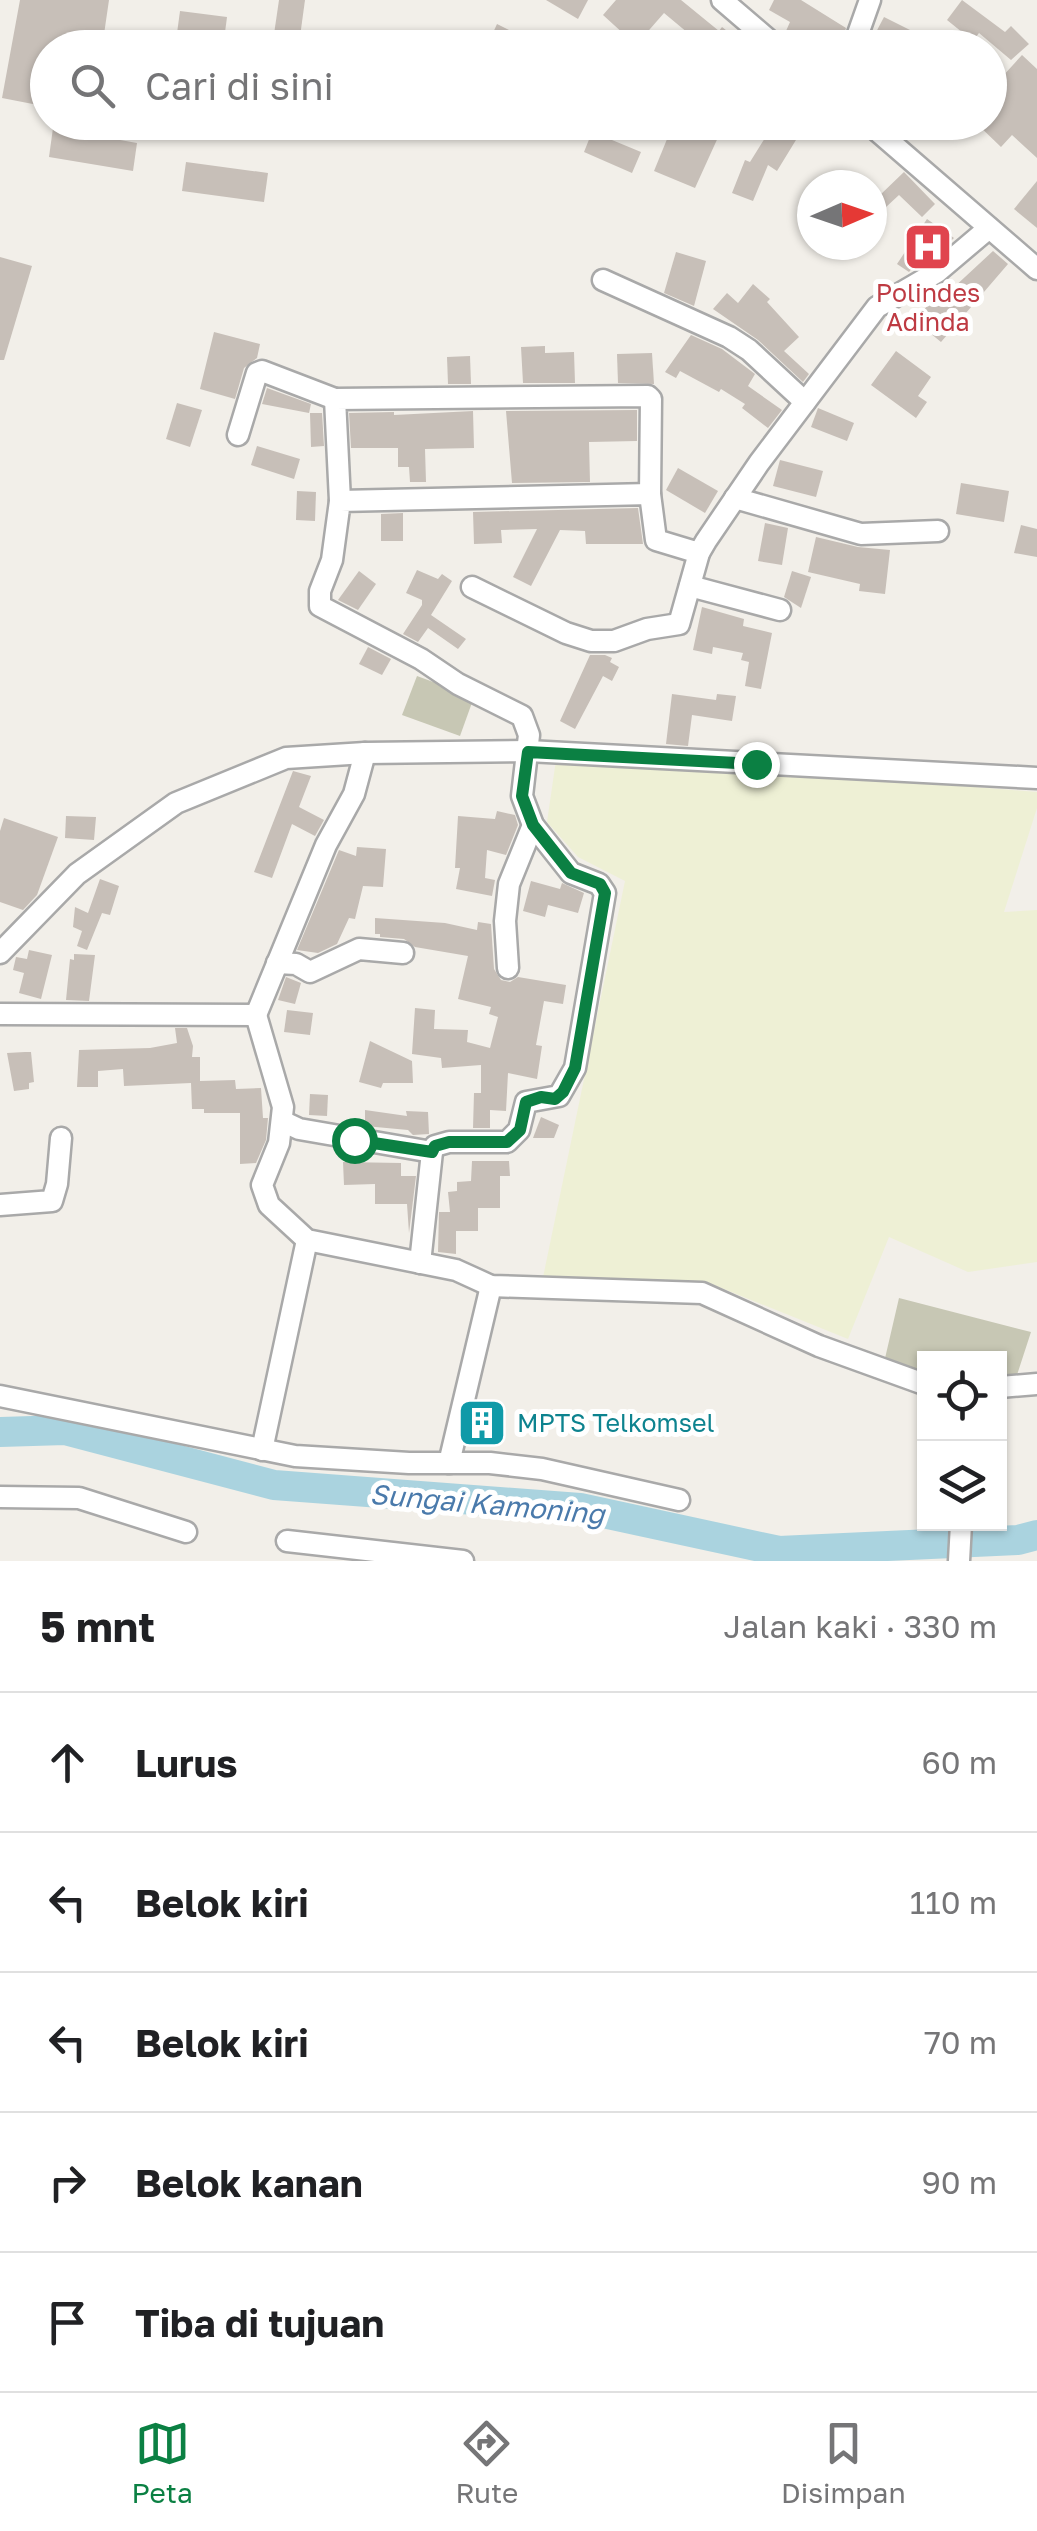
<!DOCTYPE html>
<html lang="id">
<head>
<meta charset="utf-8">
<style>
  :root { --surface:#fff; --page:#f2f2f2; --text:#202124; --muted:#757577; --line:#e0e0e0; --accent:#0b8043 }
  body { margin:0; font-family:"Golos Text",sans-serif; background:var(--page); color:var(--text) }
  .controls { position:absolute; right:30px; bottom:30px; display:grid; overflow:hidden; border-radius:0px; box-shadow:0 2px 8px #0004 }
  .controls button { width:90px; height:90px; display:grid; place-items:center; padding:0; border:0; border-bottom:2px solid var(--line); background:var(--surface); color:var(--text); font:50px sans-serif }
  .compass { position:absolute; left:797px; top:170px; width:90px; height:90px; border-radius:50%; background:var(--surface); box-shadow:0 2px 8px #0004; rotate:88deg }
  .stop { position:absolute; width:30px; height:30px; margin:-22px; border:8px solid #0b8043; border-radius:50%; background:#fff }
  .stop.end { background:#0b8043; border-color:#fff; box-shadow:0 2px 10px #0008 }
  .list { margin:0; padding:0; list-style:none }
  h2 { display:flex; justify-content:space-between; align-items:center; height:130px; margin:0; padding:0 40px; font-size:42px }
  h2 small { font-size:32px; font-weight:400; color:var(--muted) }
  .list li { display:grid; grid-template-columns:65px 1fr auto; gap:30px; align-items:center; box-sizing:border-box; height:140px; padding:0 40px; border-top:2px solid var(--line) }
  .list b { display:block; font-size:38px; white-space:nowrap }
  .list em { font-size:32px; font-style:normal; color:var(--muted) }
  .icon { flex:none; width:55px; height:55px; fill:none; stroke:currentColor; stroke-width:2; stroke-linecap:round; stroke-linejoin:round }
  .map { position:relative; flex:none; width:1037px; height:1561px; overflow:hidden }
  .search { position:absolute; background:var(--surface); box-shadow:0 2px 8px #0004; left:30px; right:30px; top:30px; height:110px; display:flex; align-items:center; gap:25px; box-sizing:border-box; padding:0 35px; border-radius:55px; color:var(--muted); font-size:38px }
  .sheet { height:830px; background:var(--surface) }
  nav { display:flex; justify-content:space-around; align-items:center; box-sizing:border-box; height:140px; border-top:2px solid var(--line); background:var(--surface); font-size:28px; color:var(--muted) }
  nav a { display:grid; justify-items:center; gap:5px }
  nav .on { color:var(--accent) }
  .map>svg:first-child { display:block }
</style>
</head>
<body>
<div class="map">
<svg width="1037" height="1561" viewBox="0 0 1037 1561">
  <rect width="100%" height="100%" fill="#f2efe9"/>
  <!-- construction -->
  <g fill="#c7c7b4">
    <path d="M417 676 474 697 460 736 402 715Z"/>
    <path d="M899 1298 1031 1332 1015 1381 1000 1379V1358H924V1371L883 1367Z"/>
  </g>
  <!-- farmland -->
  <path fill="#eef0d5" d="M557 753 1037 792V808L1004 912 1037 910V1262L968 1272 889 1237 848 1339 709 1283 541 1287 625 881 578 857 547 822Z"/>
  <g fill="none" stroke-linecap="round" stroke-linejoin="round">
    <!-- river -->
    <path stroke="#aad3df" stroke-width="30" d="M0 1432 65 1430 274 1485 580 1508 779 1551 1018 1540 1037 1535"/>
  </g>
  <!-- building -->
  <g fill="#c7bfb8">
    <path d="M20 0H109L102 48H48V80L43 106 2 98Z"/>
    <path d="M279 0H305L299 44 273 41Z"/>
    <path d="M546 0H588L578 19Z"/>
    <path d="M616 0H681L719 31 722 27 749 48H677L688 33 664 13 636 45 603 15Z"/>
    <path d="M774 0H801L846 28 840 48H816L786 31 790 22 769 10Z"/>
    <path d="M962 0 1005 32 1011 26 1029 44 1011 60 979 33 973 41 947 20Z"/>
    <path d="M180 11 227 17 223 48H175Z"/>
    <path d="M884 17 922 36 923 48H900L874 36Z"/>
    <path d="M497 24 545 48H486Z"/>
    <path d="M1022 55 1037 69V158L1012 135 1001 147 975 122H990V90Z"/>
    <path d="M596 122H619L612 140 641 152 632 173 584 152Z"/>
    <path d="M674 122H725L695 188 654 171Z"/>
    <path d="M775 122H807L777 171 768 165 753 201 732 193 745 160 750 162Z"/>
    <path d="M53 128 137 143 133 171 49 157Z"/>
    <path d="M186 162 268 173 264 202 182 191Z"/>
    <path d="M904 172 935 204 922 217 899 195 872 220V189L879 196Z"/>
    <path d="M1037 181V228L1014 209Z"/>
    <path d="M927 219 954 238 929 261 922 256 909 272 897 264Z"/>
    <path d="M993 251 1008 264 941 342 914 320 933 300 937 303Z"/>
    <path d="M676 252 706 261 694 306 664 293Z"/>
    <path d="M0 257 32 266 4 360H0Z"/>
    <path d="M753 284 770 299 767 302 799 337 784 351 809 374 803 382 758 340 713 309 727 293 738 303Z"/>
    <path d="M214 332 260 344 257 358 244 368 235 399 200 389Z"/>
    <path d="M691 335 722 349 755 374 748 386 782 410 768 428 742 408 745 404 721 389 719 392 680 371 676 378 665 372Z"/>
    <path d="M545 346V353L574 352 575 383H523L521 347Z"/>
    <path d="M896 351 931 377 918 396 927 402 916 418 871 385Z"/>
    <path d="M652 353 654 384 618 383 617 354Z"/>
    <path d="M470 356 471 384H448L447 357Z"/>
    <path d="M267 388 311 404 309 413 262 404Z"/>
    <path d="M177 403 202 410 190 447 166 439Z"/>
    <path d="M818 408 854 423 847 441 811 427Z"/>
    <path d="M637 410V441L589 442 590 482 512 483 506 411Z"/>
    <path d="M473 411 474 448 425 449 426 482H410L409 467H398V448H351L349 413 394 412V415Z"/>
    <path d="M310 413H322L324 446 311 447Z"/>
    <path d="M257 446 300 459 294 479 251 465Z"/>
    <path d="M780 460 823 471 816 497 773 486Z"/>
    <path d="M678 468 718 491 705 513 666 490Z"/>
    <path d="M961 483 1009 491 1004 522 956 514Z"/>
    <path d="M297 491 316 492 315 521 296 520Z"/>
    <path d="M638 508 643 544H586L585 531 560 530 531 586 513 577 537 529 501 530 502 543 474 544 473 512Z"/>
    <path d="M403 513V541H381V514Z"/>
    <path d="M765 523 788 528 782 565 758 561Z"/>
    <path d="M1021 525 1037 529V557L1014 553Z"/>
    <path d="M816 537 858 547 890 550 885 594 859 591 860 584 808 572Z"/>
    <path d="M417 570 438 579 442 574 452 581 431 615 466 639 458 649 428 628 418 642 403 634 422 605V600L406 593Z"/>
    <path d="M359 571 376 584 358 610 338 600Z"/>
    <path d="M792 571 811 577 801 608 784 597Z"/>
    <path d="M702 607 744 619 743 626 772 633 761 689 745 686 749 662 741 660 743 653 713 647 712 654 693 650Z"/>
    <path d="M368 647 391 659 382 675 359 664Z"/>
    <path d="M590 655H605L612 658 610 662 619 667 612 681 603 676 575 729 560 721Z"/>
    <path d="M672 694 716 700 717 694 736 696 732 721 692 715 688 746 666 744Z"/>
    <path d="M293 771 311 776 299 807 324 820 315 836 292 824 272 878 254 872Z"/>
    <path d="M497 811 515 815 518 825 506 855 487 850 485 878 495 880 492 896 456 889 460 868H455L458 816 495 819Z"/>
    <path d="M66 816 96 817 94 840 65 838Z"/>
    <path d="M4 818 58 837 37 895 23 910 0 902V831Z"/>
    <path d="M357 847 386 849 383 887 363 886 355 919 349 918 337 944 318 953 297 950 339 850 356 856Z"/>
    <path d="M100 879 119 886 110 915 102 913 87 950 77 946 82 931 73 927 75 907 88 913Z"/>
    <path d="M531 881 560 889 562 883 584 893 578 913 548 905 545 917 523 911Z"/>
    <path d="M375 918 445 923 477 930 478 922 491 924 494 969 501 980 510 982 518 977 566 985 563 1004 544 1001 536 1045 542 1046 537 1079 508 1073 506 1111 490 1110V1128H473L474 1093H481V1065L442 1068 441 1058 412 1054 415 1008 435 1010 434 1029 468 1030 467 1042 490 1048 498 1017 489 1014 491 1007 458 999 468 956 415 947 404 939 380 937V934H375Z"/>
    <path d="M29 950 52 955 41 999 19 993 24 973 13 970 16 957 27 959Z"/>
    <path d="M74 954 95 955 89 1001 66 1000 70 959 74 960Z"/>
    <path d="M286 977 301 983 295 1004 278 1000Z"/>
    <path d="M287 1010 313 1013 310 1035 284 1032Z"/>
    <path d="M175 1028H187L193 1046 192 1057H200V1081L235 1080 236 1089 261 1088 263 1118H268L266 1140 256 1163 240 1164V1113H204V1109H192L191 1083 124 1086 123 1069 98 1071V1087H77L79 1050 150 1048 177 1043Z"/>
    <path d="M370 1041 412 1061 413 1083H383L381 1088 359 1082Z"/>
    <path d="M25 1052H31L34 1082 29 1083V1089L14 1091 7 1053Z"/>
    <path d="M310 1094 328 1095 327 1116 309 1115Z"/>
    <path d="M365 1110 407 1116 406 1111 428 1112 429 1134 413 1135 408 1130 365 1126Z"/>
    <path d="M541 1117 559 1125 554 1138H533Z"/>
    <path d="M472 1161H509L510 1176H500V1208H478V1231H456V1254L438 1252 439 1212H450L448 1192 457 1191V1182L471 1181Z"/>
    <path d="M343 1162 401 1163V1176H416L409 1233 407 1204H375V1184L344 1185Z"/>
    <path d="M496 1409 498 1434 469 1437 475 1412Z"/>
  </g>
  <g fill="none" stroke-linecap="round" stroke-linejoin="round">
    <!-- minor casing -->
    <g stroke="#a9a9a9" stroke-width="25">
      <g id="minor">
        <path d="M722 0 778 48"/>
        <path d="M853 48 870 0"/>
        <path d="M867 122 1037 269"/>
        <path d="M603 280 729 337 749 350 805 402"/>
        <path d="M238 435 257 373 262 371 335 399"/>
        <path d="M735 498 861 534 938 531"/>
        <path d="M340 501 335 399 648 396 651 399 650 494"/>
        <path d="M690 586 780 610"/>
        <path d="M472 587 566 633 591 641H614L647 629 679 624 699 553 706 541 759 463 877 307 937 272 989 228"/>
        <path d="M0 953 77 874 176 803 286 758 365 753 528 751 1037 778"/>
        <path d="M277 963 296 964 310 972 359 949 403 953"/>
        <path d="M508 968 505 921 509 884 533 825"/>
        <path d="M0 1014 256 1015 283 1107 279 1143 262 1185 269 1205 307 1240 456 1270 491 1286 702 1293 819 1346 924 1384"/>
        <path d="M256 1015 326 845 354 794 365 753"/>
        <path d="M282 1121 299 1129 432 1152"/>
        <path d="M0 1205 52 1201 57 1184 61 1138"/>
        <path d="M420 1263 432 1152 435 1146 449 1142H507L519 1130 526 1102 559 1096 575 1068 605 893 599 884 571 873 533 825 522 796 529 735 522 716 458 684 421 659 320 606V591L332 560 340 501 650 494 656 540 699 553"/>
        <path d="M1000 1387 1037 1384"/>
        <path d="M0 1396 295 1456 409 1463H490L542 1469 679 1500"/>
        <path d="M262 1450 307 1240"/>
        <path d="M449 1463 491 1286"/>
        <path d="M0 1497 79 1498 186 1532"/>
        <path d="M287 1541 463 1561"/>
        <path d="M959 1561 961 1524"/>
      </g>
    </g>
    <!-- minor -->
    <use href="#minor" stroke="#fff" stroke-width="20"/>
  </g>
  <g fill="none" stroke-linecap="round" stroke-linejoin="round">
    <!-- route -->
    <path stroke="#0b8043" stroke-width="12" d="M354 1140 432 1152 435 1146 449 1142H507L520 1130 526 1102 541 1097 555 1099 563 1092 575 1068 605 893 600 884 571 873 533 825 522 796 528 752 756 764"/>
  </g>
  <!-- icons -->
  <defs>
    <g id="hospital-square" transform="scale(2.5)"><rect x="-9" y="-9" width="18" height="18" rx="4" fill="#e0444e" stroke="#fff"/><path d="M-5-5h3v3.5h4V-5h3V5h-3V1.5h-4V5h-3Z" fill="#fff"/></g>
    <g id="building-square" transform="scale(2.5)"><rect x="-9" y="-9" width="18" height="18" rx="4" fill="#0f9aa8" stroke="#fff"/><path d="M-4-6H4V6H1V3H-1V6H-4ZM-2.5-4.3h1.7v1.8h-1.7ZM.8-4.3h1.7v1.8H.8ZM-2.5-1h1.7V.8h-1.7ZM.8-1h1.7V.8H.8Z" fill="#fff"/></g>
  </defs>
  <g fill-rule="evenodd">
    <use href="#hospital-square" x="928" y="247"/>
    <use href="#building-square" x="482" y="1423"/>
  </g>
  <g text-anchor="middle" stroke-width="10" stroke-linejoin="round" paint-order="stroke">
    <!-- health labels -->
    <g font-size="25" fill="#be3a42" stroke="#fff">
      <text x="928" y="302">Polindes<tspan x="928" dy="29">Adinda</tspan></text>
    </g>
    <!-- culture labels -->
    <g font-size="25" fill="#0d838f" stroke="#fff" text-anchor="start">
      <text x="517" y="1432">MPTS Telkomsel</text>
    </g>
    <!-- water labels -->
    <g font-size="28" font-style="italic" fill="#4a7aab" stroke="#fff">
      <text transform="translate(487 1504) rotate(5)" y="10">Sungai Kamoning</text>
    </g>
  </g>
</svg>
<div class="controls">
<button><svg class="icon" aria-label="locate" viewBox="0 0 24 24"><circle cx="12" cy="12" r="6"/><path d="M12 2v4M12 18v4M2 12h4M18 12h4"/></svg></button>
<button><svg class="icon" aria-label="layers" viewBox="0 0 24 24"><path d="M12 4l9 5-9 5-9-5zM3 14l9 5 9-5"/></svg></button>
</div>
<svg class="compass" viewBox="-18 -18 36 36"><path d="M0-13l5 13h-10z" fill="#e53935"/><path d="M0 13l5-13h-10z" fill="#757577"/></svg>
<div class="stop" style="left:354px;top:1140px"></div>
<div class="stop end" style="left:756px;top:764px"></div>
<div class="search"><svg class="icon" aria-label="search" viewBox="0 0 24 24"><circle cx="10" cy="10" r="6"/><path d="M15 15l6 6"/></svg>Cari di sini</div>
</div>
<section class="sheet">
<h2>5 mnt<small>Jalan kaki · 330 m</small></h2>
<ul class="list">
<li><svg class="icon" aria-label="ahead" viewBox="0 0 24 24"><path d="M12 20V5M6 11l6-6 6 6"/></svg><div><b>Lurus</b></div><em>60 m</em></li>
<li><svg class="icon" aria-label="left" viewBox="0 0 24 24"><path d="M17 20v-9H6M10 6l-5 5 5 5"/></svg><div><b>Belok kiri</b></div><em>110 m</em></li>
<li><svg class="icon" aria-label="left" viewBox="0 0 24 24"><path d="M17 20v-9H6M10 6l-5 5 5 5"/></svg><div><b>Belok kiri</b></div><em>70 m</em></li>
<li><svg class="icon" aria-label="right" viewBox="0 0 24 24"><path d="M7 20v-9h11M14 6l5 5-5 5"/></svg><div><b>Belok kanan</b></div><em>90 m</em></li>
<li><svg class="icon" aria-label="arrive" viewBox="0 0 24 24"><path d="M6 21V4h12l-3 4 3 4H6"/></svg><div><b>Tiba di tujuan</b></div></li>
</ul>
</section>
<nav>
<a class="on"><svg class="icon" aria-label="map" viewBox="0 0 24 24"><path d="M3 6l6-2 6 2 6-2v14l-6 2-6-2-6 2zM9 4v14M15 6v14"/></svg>Peta</a>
<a><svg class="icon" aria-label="directions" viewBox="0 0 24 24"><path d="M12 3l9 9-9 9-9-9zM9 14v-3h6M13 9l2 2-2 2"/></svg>Rute</a>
<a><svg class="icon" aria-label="saved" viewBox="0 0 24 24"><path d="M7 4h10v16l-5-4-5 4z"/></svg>Disimpan</a>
</nav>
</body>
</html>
